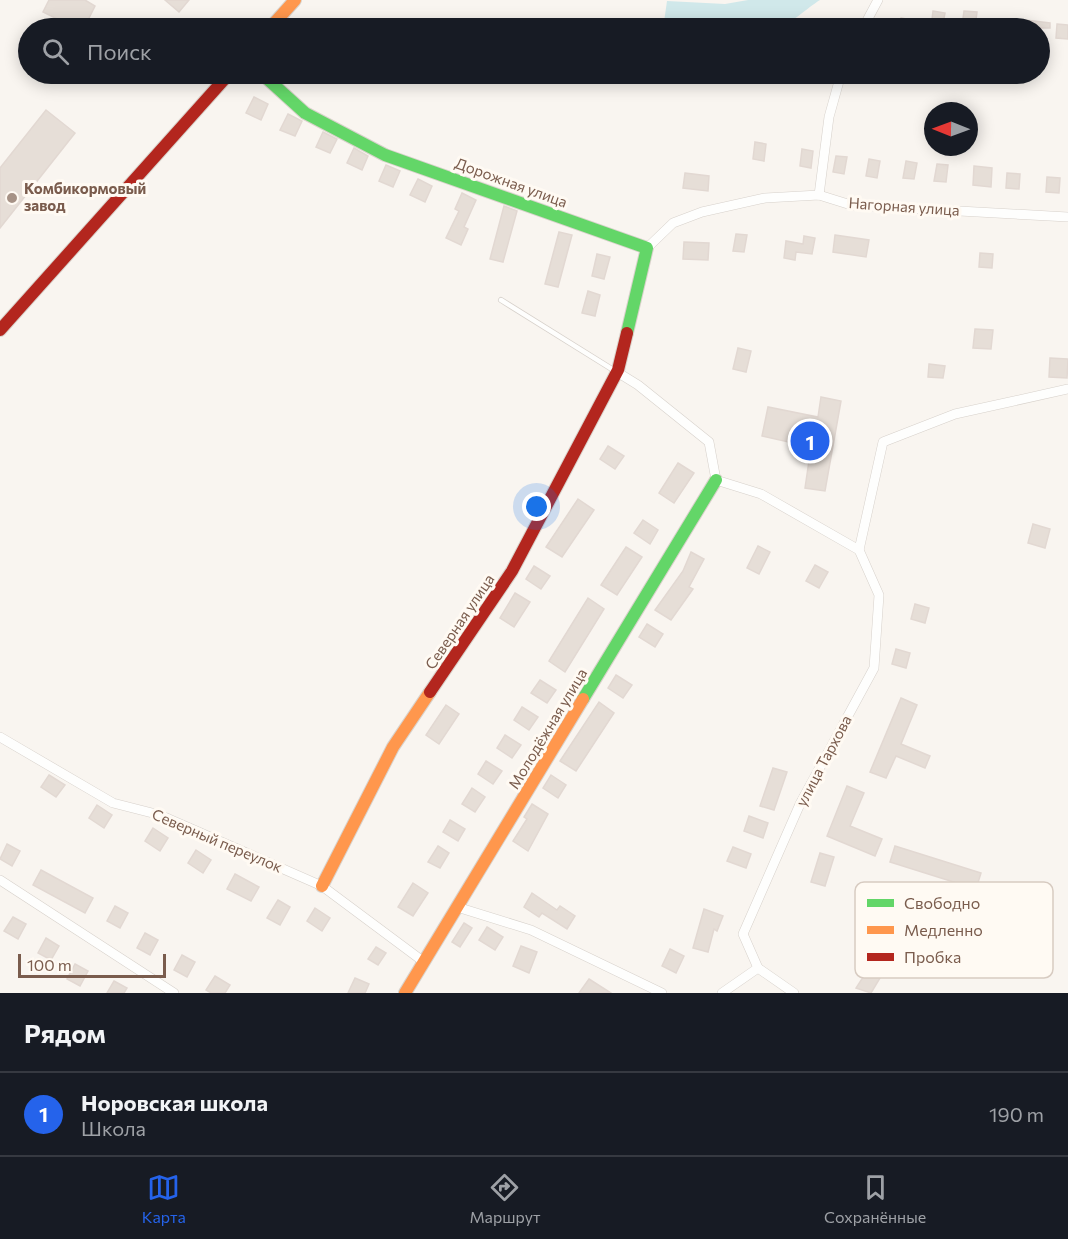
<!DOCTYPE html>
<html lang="ru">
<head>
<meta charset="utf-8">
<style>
  :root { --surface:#171b24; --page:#20242c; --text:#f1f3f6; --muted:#9ea1a6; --line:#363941; --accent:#2563eb }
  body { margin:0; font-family:Commissioner,sans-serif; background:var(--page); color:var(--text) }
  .compass { position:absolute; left:924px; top:102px; width:54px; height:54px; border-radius:50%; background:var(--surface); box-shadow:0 3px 15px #0003; rotate:271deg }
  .scale { position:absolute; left:18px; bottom:15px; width:148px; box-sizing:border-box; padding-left:6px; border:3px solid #7a5c4d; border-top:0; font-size:16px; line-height:21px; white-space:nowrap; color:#7a5c4d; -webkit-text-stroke:4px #fffaf3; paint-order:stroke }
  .you { position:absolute; left:537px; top:507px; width:21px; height:21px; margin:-15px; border:4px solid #fff; border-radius:50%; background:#1a73e8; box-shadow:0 0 0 9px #1a73e833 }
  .badge { display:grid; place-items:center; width:39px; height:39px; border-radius:50%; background:var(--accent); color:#fff; font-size:20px; font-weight:700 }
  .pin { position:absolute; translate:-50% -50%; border:3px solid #fff; box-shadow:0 2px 6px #0006 }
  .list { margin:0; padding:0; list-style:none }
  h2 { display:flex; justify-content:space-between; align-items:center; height:78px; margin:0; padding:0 24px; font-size:26px }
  h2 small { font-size:20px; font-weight:400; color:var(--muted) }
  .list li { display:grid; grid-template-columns:39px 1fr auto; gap:18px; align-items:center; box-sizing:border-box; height:84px; padding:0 24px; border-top:2px solid var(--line) }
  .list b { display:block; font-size:22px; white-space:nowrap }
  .list p { margin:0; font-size:20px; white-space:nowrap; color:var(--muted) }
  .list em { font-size:20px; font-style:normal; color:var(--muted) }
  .icon { flex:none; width:33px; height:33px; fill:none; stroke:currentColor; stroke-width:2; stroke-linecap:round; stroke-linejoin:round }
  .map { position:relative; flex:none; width:1068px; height:993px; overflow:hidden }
  .search { position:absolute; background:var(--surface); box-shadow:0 3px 15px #0003; left:18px; right:18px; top:18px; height:66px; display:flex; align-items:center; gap:15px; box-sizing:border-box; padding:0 21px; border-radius:33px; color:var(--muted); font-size:22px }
  .sheet { height:162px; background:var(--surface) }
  nav { display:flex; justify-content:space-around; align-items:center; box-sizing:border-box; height:84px; border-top:2px solid var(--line); background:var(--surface); font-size:16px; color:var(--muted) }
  nav a { display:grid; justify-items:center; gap:3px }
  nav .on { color:var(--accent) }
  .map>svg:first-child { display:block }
</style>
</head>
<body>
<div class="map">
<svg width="1068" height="993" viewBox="0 0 1068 993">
  <rect width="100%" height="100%" fill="#f9f5f0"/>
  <!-- water -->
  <path fill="#d0e8ea" d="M748 0H820C807 8 790 25 776 28 765 31 670 26 664 22L667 1 725 4Z"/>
  <!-- building -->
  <g fill="#e6ded7" stroke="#e2d8d2" stroke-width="1.5">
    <path d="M49 0H85L95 6 84 28H75L43 12Z"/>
    <path d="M165 0H189L179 12Z"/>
    <path d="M933 11 945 13 942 28H931Z"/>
    <path d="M964 11 977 12 975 27 962 26Z"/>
    <path d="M901 18 912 20 910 28H899Z"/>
    <path d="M1025 20 1050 23V28H1024Z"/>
    <path d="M1057 24 1068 25V39L1056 38Z"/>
    <path d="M254 97 268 104 261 120 246 113Z"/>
    <path d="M46 110 75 133 0 228V168Z"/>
    <path d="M288 114 302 121 295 136 280 130Z"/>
    <path d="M323 132 337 139 330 153 316 147Z"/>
    <path d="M755 142 766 144 764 161 753 159Z"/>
    <path d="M354 148 368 156 362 170 347 163Z"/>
    <path d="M802 149 813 151 811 168 800 166Z"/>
    <path d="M836 156 847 157 844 174 833 172Z"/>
    <path d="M869 159 880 161 877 178 866 176Z"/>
    <path d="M906 161 917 163 914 179 903 178Z"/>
    <path d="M937 164 948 165 946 182 934 181Z"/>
    <path d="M386 165 400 171 393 187 379 181Z"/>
    <path d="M974 166 992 168 991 187 973 185Z"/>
    <path d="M685 173 709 176 708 191 683 188Z"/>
    <path d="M1007 173 1020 174 1019 189 1006 188Z"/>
    <path d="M1047 177 1060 178 1059 193 1046 192Z"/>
    <path d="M418 179 432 186 425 202 410 195Z"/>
    <path d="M462 193 476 200 464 227 468 229 461 245 446 238 459 211 455 209Z"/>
    <path d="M504 206 517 211 503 262 490 259Z"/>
    <path d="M559 232 572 235 558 287 545 284Z"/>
    <path d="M736 234 747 235 744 252 733 251Z"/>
    <path d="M835 235 869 240 866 257 833 252Z"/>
    <path d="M804 236 815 238 812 254 796 252 795 260 784 258 786 241 803 244Z"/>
    <path d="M684 242 709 243 708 260 683 259Z"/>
    <path d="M980 253 993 254 992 268 979 267Z"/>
    <path d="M597 254 610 257 604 279 592 276Z"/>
    <path d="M588 291 600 295 595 316 582 313Z"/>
    <path d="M975 329 993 330 991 349 973 348Z"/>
    <path d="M738 348 751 351 746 372 733 369Z"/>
    <path d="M1050 358 1068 359 1067 378 1049 377Z"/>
    <path d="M929 364 945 366 943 378 928 377Z"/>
    <path d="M821 397 841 401 825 491 805 488 811 447 762 436 768 407 818 417Z"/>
    <path d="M608 446 624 456 615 469 600 459Z"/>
    <path d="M678 463 694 473 674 503 659 493Z"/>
    <path d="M578 499 594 510 562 557 546 547Z"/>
    <path d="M643 520 658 530 650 544 634 533Z"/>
    <path d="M1033 524 1050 529 1045 548 1028 543Z"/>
    <path d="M758 546 770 552 759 574 747 568Z"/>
    <path d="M626 547 642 557 617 595 601 585Z"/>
    <path d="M691 552 704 559 689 587 693 589 671 620 655 610 683 571Z"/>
    <path d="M815 565 828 572 819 588 806 581Z"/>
    <path d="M534 566 550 576 541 589 526 579Z"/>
    <path d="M515 593 530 602 514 627 500 618Z"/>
    <path d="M588 598 604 609 565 672 549 661Z"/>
    <path d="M915 604 929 608 925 623 911 619Z"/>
    <path d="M647 624 663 634 655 647 639 637Z"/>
    <path d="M896 649 910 653 906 668 892 664Z"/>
    <path d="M616 675 632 685 623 698 608 688Z"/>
    <path d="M540 680 556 690 547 703 531 693Z"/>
    <path d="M901 698 917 705 901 744 930 756 925 768 896 756 886 778 870 772Z"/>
    <path d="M599 702 614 713 576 771 560 761Z"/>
    <path d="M446 705 459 714 439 744 426 735Z"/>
    <path d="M522 707 538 717 529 730 514 720Z"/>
    <path d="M505 735 521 745 512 758 497 748Z"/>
    <path d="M486 761 502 771 493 784 478 774Z"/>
    <path d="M773 768 787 772 774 810 760 806Z"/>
    <path d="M49 775 65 785 56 797 41 787Z"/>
    <path d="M551 775 566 785 558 798 543 788Z"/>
    <path d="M847 786 864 793 850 826 882 839 875 856 827 836Z"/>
    <path d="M472 788 485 797 475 812 462 804Z"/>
    <path d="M532 804 548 814 528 851 513 841 527 819 524 817Z"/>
    <path d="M97 805 112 815 104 828 89 818Z"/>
    <path d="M749 816 768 823 763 838 744 831Z"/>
    <path d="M450 820 465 829 458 841 443 832Z"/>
    <path d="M153 828 168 838 160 851 145 841Z"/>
    <path d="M7 844 20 851 12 866 0 859Z"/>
    <path d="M438 846 449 853 440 868 428 862Z"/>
    <path d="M895 846 981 873 976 889 890 862Z"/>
    <path d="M733 847 751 854 746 868 727 861Z"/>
    <path d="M196 850 211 860 203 873 188 863Z"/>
    <path d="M820 853 834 857 825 886 811 882Z"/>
    <path d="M41 870 93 898 85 913 33 885Z"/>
    <path d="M235 874 259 887 251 901 227 889Z"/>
    <path d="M413 883 428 893 413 916 398 907Z"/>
    <path d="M532 893 557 910 560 906 575 916 567 929 542 913 539 917 524 907Z"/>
    <path d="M278 900 290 907 280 925 267 918Z"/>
    <path d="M115 906 128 913 120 928 107 921Z"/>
    <path d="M315 908 330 918 322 931 307 921Z"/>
    <path d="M704 909 723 916 717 931 714 929 708 952 693 948Z"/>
    <path d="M13 917 26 924 18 939 4 931Z"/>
    <path d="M464 923 472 928 460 947 452 942Z"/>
    <path d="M487 927 503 937 495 950 479 940Z"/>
    <path d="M145 933 158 940 150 955 137 948Z"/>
    <path d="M46 938 59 946 51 960 38 953Z"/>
    <path d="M521 946 537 952 529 973 513 966Z"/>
    <path d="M376 947 386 953 378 965 368 959Z"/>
    <path d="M670 949 684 956 676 973 662 966Z"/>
    <path d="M182 955 195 962 187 977 174 970Z"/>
    <path d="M75 964 88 971 80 986 67 979Z"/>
    <path d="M867 971 880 978 871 993 856 988Z"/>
    <path d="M215 976 230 985 225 993H211L206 990Z"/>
    <path d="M355 978 369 984 365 993H348Z"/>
    <path d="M589 979 611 993H579Z"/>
    <path d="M114 981 127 988 124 993H107Z"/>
  </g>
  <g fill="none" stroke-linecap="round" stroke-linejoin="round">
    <!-- lane casing -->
    <g stroke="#d7d1cb" stroke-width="6">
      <path id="lane" d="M501 300 615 371"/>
    </g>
    <!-- street casing -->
    <g stroke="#d7d1cb" stroke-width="10">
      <g id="street">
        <path d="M863 28 878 0"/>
        <path d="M819 195 829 117 841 74"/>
        <path d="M647 248 673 223 702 212 765 198 819 195 851 205 1068 217"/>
        <path d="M617 372 638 385 709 442 716 480 761 494 859 550"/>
        <path d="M859 550 883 442 955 414 1068 389"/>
        <path d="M0 737 113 803 160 815 322 886 424 962"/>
        <path d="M0 880 174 993"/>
        <path d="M457 907 531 930 662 993"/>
        <path d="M758 968 743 934 800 804 874 668 879 595 859 550"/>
        <path d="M722 993 758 968 794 993"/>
      </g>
    </g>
    <!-- fast casing -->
    <g stroke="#d9d2cb" stroke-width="14">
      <g id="fast">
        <path d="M262 74 305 113 385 155 647 248 627 333"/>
        <path d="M583 699 716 480"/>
      </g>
    </g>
    <!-- slow casing -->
    <g stroke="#d9d2cb" stroke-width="14">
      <g id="slow">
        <path d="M270 28 295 0"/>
        <path d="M322 886 393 747 430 692"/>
        <path d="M405 993 583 699"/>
      </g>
    </g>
    <!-- jam casing -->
    <g stroke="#d9d2cb" stroke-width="14">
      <g id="jam">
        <path d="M0 330 229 74"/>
        <path d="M430 692 512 571 618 370 627 333"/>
      </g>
    </g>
    <!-- lane -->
    <use href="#lane" stroke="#fefefd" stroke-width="4.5"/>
    <!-- street -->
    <use href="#street" stroke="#fefefd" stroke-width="9"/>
    <!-- fast -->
    <use href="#fast" stroke="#63d668" stroke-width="12"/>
    <!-- slow -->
    <use href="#slow" stroke="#ff974d" stroke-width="12"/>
    <!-- jam -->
    <use href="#jam" stroke="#b3261e" stroke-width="12"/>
  </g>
  <!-- markers -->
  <circle fill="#a69286" stroke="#fffaf3" stroke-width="2" cx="12" cy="198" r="6"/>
  <g text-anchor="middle" stroke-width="6" stroke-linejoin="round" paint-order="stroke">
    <!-- street labels -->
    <g font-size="15" fill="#7a5c4d" stroke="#fffaf3">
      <text transform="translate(511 183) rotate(20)" y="5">Дорожная улица</text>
      <text transform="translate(904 207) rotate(4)" y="5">Нагорная улица</text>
      <text transform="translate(460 622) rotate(-56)" y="5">Северная улица</text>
      <text transform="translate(548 729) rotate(-59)" y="5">Молодёжная улица</text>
      <text transform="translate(824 761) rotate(-62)" y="5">улица Тархова</text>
      <text transform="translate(217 841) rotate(23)" y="5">Северный переулок</text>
    </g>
    <!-- poi labels -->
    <g font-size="15" font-weight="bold" fill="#7a5c4d" stroke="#fffaf3" text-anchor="start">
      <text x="24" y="194">Комбикормовый<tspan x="24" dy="17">завод</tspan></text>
    </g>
  </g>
  <!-- legend -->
  <rect x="855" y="882" width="198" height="96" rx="9" fill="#fffaf3" stroke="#d7cbc1" stroke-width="1.5"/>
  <rect x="867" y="899" width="27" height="8" fill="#63d668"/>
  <rect x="867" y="926" width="27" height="8" fill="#ff974d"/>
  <rect x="867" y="953" width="27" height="8" fill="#b3261e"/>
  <g font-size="16" fill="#7a5c4d">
    <text x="904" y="909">Свободно</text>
    <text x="904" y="936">Медленно</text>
    <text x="904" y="963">Пробка</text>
  </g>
</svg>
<svg class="compass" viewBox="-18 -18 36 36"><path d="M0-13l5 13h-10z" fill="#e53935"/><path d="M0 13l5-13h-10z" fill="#9ea1a6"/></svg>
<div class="scale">100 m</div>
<div class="you"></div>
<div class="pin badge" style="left:810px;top:441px">1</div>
<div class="search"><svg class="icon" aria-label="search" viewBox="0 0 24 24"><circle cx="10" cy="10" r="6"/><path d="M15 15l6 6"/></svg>Поиск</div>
</div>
<section class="sheet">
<h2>Рядом<small></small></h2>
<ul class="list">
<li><span class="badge">1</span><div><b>Норовская школа</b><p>Школа</p></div><em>190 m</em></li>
</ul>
</section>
<nav>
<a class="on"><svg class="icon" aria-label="map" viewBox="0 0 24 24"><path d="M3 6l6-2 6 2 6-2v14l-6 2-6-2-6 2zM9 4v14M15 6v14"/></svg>Карта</a>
<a><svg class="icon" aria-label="directions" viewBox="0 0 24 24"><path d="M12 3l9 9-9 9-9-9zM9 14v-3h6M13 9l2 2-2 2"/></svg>Маршрут</a>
<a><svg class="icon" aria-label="saved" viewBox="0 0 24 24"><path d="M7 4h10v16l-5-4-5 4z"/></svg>Сохранённые</a>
</nav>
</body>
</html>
